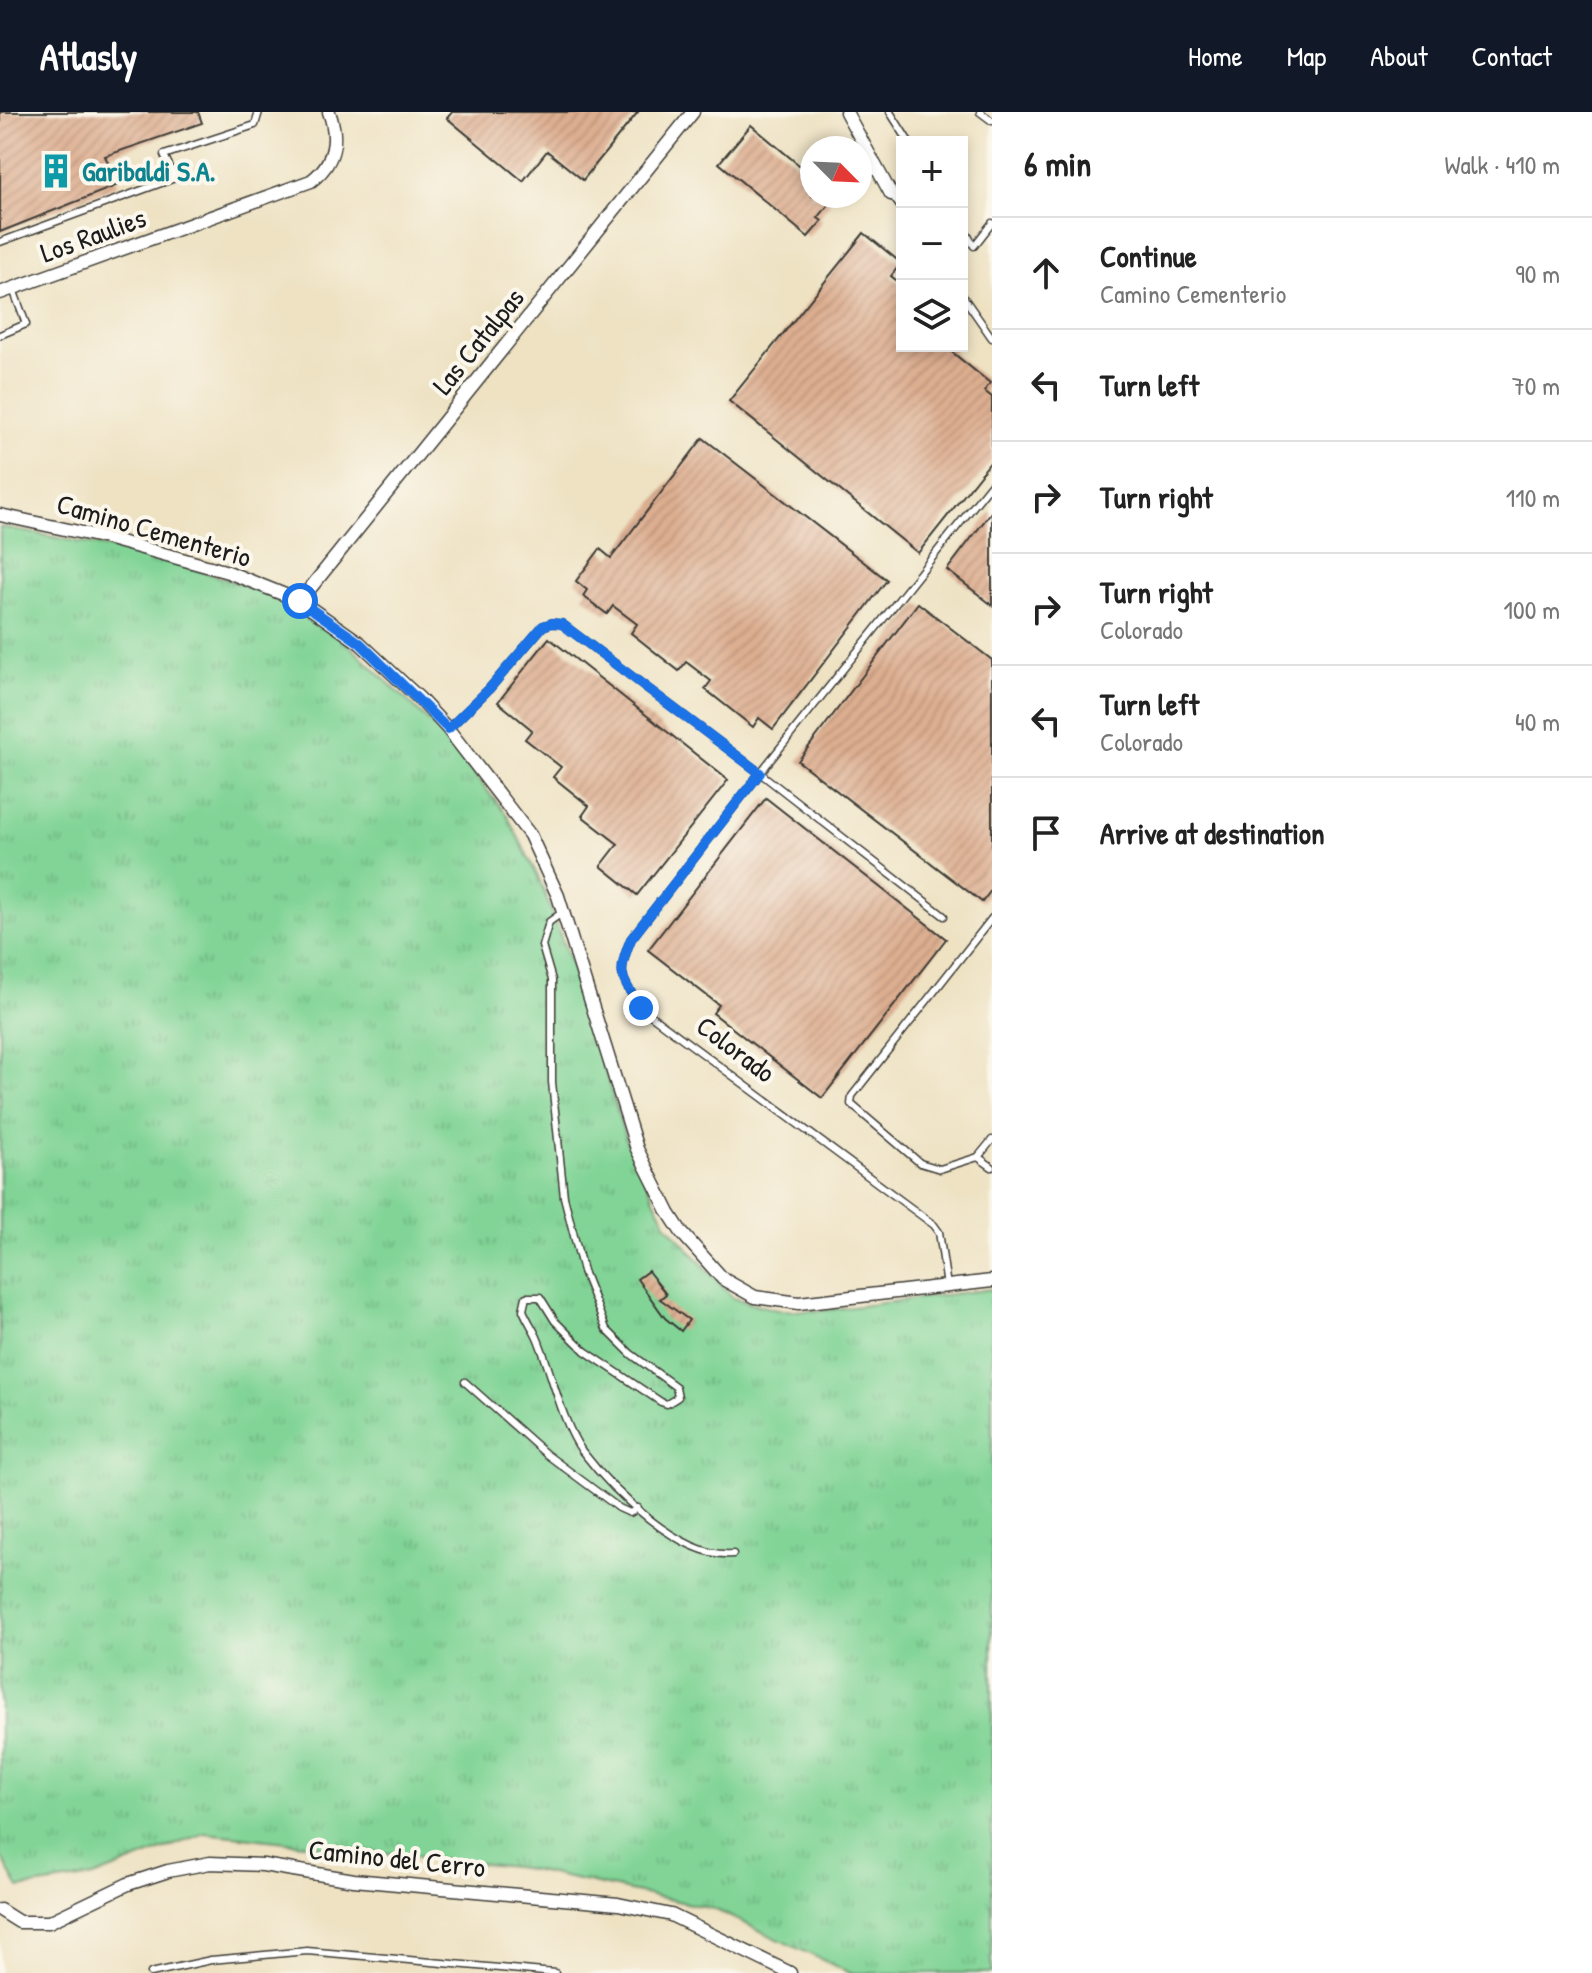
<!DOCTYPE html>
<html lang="en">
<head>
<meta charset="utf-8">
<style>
  :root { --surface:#fff; --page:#f2f2f2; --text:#222; --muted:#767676; --line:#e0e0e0; --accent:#111827 }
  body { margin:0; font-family:"Patrick Hand",sans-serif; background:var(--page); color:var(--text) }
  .controls { position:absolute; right:24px; top:24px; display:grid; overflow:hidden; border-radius:0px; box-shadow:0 4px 12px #0003 }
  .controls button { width:72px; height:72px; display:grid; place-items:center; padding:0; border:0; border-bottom:2px solid var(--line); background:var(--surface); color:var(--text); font:40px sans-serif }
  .compass { position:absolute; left:800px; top:24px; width:72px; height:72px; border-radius:50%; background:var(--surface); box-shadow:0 4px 12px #0003; rotate:114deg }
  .stop { position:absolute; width:24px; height:24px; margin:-18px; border:6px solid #1a73e8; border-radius:50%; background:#fff }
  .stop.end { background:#1a73e8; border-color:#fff; box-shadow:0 2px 8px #0008 }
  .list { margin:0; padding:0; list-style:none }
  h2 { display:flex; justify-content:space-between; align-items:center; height:104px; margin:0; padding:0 32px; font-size:34px }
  h2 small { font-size:26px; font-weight:400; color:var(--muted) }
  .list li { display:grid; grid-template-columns:52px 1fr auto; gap:24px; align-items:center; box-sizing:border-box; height:112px; padding:0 32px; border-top:2px solid var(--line) }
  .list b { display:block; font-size:30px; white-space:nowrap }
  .list p { margin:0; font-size:26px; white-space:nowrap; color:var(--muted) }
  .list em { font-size:26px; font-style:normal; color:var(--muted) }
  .icon { flex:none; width:44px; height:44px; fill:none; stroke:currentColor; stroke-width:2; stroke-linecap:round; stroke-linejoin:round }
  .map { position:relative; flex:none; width:992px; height:1861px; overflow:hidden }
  header { display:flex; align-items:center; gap:48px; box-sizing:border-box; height:112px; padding:0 40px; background:var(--accent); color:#fff }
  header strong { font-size:38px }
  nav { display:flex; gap:44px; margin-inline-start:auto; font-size:28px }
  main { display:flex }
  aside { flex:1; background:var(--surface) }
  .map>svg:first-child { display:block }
</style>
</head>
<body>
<header>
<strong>Atlasly</strong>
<nav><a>Home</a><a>Map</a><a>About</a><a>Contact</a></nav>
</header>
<main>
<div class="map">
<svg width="992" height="1861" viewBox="0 0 992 1861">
  <defs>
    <pattern id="grass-tufts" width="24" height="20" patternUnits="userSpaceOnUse" patternTransform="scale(2)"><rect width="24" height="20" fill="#81d496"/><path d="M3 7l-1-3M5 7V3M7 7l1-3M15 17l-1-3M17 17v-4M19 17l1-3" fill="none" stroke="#6fb581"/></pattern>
    <pattern id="building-hatch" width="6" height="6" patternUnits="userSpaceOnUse" patternTransform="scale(2)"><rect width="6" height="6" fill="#ddae90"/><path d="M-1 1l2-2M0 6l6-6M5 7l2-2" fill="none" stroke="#bd957c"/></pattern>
  </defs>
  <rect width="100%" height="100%" fill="#fbf7ec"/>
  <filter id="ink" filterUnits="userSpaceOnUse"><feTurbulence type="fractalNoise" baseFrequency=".0125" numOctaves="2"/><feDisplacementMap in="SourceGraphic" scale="16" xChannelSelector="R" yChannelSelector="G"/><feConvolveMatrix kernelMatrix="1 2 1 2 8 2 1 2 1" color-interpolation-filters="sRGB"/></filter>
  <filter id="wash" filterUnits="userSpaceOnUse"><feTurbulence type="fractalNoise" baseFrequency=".006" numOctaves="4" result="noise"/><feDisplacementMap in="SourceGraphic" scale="32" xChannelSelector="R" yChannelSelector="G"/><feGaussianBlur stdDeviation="1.8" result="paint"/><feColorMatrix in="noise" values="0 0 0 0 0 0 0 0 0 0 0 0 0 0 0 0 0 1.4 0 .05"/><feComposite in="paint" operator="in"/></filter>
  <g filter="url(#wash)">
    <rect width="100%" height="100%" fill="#eee2c3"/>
    <!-- grass -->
    <path fill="url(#grass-tufts)" stroke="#4e7859" stroke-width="2" d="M0 415 154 444 260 478 333 518 438 618 507 703 540 769 577 869 627 1031 667 1113 733 1186 777 1198 821 1199 992 1177V1861H850L714 1797 522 1756 205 1721 94 1765 19 1776 0 1743Z"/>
    <g id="blocks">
      <!-- building -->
      <g fill="url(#building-hatch)">
        <path d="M0 0H198L202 11 105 44 118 73 0 120Z"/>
        <path d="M452 0H638L583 68 547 39 523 69 447 6Z"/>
        <path d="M751 13 812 64V84H820L830 91 818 106 822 109 808 125 719 51Z"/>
        <path d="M864 121 901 151 891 164 902 173V234H957L952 240 990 271 984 279 992 285V348L918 441 729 289Z"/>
        <path d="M703 326 887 468 773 617 759 606 753 615 705 577 711 569 686 550 679 559 631 521 637 512 613 494 607 502 583 484 587 478 576 469 600 437 611 446Z"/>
        <path d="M992 399V493L947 458Z"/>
        <path d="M918 491 992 548V777L982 790 798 649Z"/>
        <path d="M549 526 728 668 637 783 601 754 618 732 582 704 589 694 553 665 561 655 525 627 532 618 498 590Z"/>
        <path d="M766 686 946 827 822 986 713 901 719 893 648 838Z"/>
        <path d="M648 1159 666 1182 660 1187 689 1208 681 1219 665 1206 637 1167Z"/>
      </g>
    </g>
  </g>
  <g filter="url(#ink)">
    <use href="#blocks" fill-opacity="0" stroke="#3c3a35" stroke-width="2"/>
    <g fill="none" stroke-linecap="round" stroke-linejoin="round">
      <!-- lane casing -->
      <g stroke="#3c3a35" stroke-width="9">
        <g id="lane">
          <path d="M890 0 909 30"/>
          <path d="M980 0 992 9"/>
          <path d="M891 82 902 97"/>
          <path d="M962 114 974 134 992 111"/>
          <path d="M0 130 175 66 164 43 255 13 259 0"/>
          <path d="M962 183 992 226"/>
          <path d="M0 223 26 212 13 177"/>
          <path d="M448 617 489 577 543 514 552 511 562 512 760 661 944 804"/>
          <path d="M563 800 549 810 542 834 552 868V970L564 1085 583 1159 606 1217 631 1242 676 1275 678 1285 667 1292 661 1290 585 1239 555 1209 540 1185H526L523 1198C527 1208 533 1216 537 1225 551 1258 562 1311 582 1339 612 1378 681 1447 733 1442"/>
          <path d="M992 806 852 984 851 992 920 1051 940 1057 978 1045 992 1055"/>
          <path d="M978 1045 992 1028"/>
          <path d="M947 1174 939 1120 934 1113 641 896C621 865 616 863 631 827L760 661 992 371"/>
          <path d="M465 1270 546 1342 619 1396 630 1401 638 1396"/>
          <path d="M151 1861 211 1848 307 1839 555 1861"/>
        </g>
      </g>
      <!-- street casing -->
      <g stroke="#3c3a35" stroke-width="15">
        <g id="street">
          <path d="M846 0 891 82"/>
          <path d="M0 181 311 69C335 51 339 27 329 0"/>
          <path d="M0 403 106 426 228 460 300 489 360 531 420 587 448 617 530 723 558 784 637 1037 669 1101 682 1121 723 1167 755 1185 799 1191 992 1169"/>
          <path d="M300 489 693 0"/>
          <path d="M0 1798 19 1810H49L128 1772 168 1759 210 1751 263 1753 354 1768 618 1792 671 1803 790 1861"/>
        </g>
      </g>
      <!-- lane -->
      <use href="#lane" stroke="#fff" stroke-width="6"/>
      <!-- street -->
      <use href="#street" stroke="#fff" stroke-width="12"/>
    </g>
  </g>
  <g fill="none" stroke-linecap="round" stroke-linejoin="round" filter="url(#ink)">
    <!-- route -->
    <path stroke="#1a73e8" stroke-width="10" d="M300 489 360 531 448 617 489 577 543 514 552 511 562 512 760 661 631 827C616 863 621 865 641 896"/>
  </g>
  <!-- icons -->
  <defs>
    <g id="building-bare" transform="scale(2.76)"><path d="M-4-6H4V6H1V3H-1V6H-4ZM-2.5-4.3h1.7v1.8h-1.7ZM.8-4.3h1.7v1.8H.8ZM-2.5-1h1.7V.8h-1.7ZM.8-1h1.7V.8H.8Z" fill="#0f9aa8" stroke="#fbf7ec" stroke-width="2.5" paint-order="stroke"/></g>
  </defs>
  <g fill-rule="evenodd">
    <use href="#building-bare" x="56" y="59"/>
  </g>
  <g text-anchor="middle" stroke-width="8" stroke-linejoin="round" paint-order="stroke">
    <!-- culture labels -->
    <g font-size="28" font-weight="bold" fill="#0d838f" stroke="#fbf7ec" text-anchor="start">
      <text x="82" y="69">Garibaldi S.A.</text>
    </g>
    <!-- street labels -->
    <g font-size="28" fill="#1c1c1c" stroke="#fbf7ec">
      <text transform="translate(93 123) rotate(-20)" y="10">Los Raulies</text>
      <text transform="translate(478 229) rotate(-51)" y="10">Las Catalpas</text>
      <text transform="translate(154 418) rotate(16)" y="10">Camino Cementerio</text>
      <text transform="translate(736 937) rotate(37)" y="10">Colorado</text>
      <text transform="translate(397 1746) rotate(6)" y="10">Camino del Cerro</text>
    </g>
  </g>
</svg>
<div class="controls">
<button>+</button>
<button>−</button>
<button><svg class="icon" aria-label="layers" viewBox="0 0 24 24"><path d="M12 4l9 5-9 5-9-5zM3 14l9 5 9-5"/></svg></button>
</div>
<svg class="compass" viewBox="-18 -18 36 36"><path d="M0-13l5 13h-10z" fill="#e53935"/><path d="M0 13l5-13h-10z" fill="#767676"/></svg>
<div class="stop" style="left:300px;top:489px"></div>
<div class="stop end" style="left:641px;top:896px"></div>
</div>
<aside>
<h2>6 min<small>Walk · 410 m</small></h2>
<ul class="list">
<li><svg class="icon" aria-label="ahead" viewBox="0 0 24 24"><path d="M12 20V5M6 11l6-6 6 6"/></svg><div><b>Continue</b><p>Camino Cementerio</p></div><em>90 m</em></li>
<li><svg class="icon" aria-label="left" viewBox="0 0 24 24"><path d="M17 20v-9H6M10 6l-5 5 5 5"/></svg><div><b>Turn left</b></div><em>70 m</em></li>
<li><svg class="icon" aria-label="right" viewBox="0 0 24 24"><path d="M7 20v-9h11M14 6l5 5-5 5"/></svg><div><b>Turn right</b></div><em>110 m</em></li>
<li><svg class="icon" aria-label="right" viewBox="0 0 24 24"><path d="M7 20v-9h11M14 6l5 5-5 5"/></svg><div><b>Turn right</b><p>Colorado</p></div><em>100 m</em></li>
<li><svg class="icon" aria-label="left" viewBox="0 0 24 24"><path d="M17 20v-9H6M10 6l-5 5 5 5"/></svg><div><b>Turn left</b><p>Colorado</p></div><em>40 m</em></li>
<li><svg class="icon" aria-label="arrive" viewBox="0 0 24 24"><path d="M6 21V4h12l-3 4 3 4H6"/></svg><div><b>Arrive at destination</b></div></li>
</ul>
</aside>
</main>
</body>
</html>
